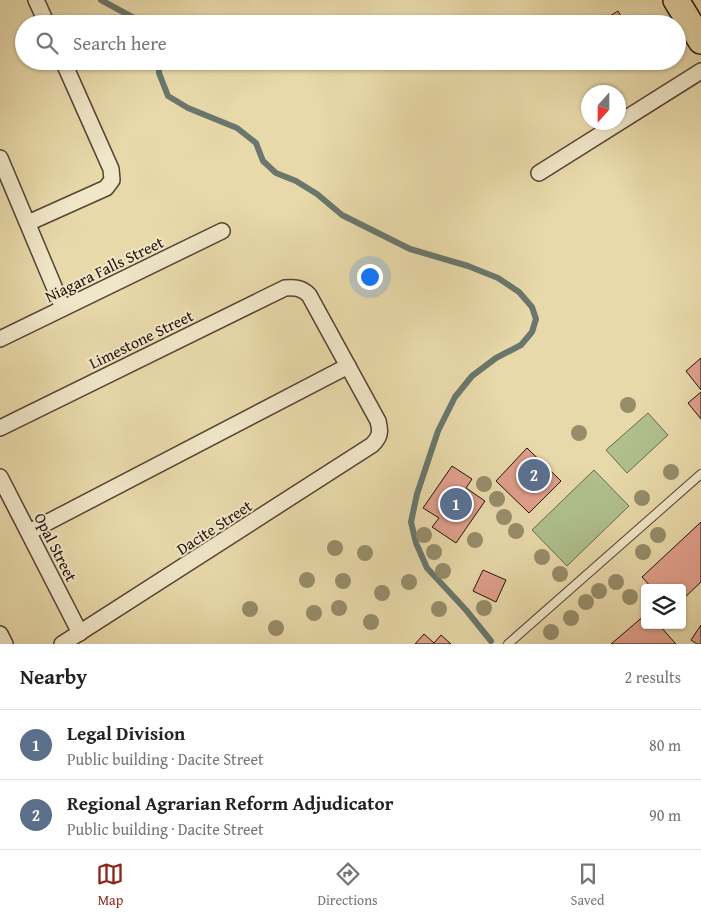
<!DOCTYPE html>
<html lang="en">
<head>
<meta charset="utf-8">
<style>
  :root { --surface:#fff; --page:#f6f6f6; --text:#222; --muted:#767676; --line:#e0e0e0; --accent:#8f2418 }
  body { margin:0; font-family:"Gentium Book Plus",serif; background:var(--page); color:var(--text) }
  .controls { position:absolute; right:15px; bottom:15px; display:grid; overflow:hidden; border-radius:5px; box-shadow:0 1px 4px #0004 }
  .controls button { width:45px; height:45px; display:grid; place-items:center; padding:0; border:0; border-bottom:1px solid var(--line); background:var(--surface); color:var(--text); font:25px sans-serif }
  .compass { position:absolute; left:581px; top:85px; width:45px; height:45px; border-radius:50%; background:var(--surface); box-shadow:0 1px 4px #0004; rotate:201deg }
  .you { position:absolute; left:369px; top:276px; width:18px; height:18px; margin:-12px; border:4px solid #fff; border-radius:50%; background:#1a73e8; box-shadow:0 0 0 8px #1a73e833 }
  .badge { display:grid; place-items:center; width:32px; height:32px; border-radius:50%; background:var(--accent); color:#fff; font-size:16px; font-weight:700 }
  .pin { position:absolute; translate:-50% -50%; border:2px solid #fff; box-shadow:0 1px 5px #0006 }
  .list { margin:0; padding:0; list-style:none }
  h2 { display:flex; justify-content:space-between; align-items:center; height:65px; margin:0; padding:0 20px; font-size:21px }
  h2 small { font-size:16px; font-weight:400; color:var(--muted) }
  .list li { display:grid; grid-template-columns:32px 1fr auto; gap:15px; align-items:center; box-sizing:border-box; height:70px; padding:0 20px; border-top:1px solid var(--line) }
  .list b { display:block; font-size:19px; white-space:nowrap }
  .list p { margin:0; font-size:16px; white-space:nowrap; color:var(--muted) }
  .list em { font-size:16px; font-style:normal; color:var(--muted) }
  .icon { flex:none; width:28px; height:28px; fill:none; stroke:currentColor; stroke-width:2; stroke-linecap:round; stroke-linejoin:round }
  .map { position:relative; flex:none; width:701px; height:644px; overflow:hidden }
  .search { position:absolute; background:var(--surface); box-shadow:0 1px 4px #0004; left:15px; right:15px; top:15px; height:55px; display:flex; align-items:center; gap:12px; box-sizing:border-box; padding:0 18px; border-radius:28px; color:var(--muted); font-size:19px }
  .sheet { height:205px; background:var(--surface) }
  nav { display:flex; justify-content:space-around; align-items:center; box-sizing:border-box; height:70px; border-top:1px solid var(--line); background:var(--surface); font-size:14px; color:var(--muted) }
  nav a { display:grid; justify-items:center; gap:2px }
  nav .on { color:var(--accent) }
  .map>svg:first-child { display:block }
</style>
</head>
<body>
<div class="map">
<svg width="701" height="644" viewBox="0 0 701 644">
  <rect width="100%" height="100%" fill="#e8d9aa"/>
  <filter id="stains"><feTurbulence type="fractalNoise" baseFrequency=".004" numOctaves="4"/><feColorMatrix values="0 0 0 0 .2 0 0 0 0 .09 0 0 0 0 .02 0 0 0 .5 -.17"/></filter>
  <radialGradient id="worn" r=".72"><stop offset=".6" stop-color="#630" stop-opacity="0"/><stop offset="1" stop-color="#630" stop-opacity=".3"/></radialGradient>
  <!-- green -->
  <g fill="#afc08d" stroke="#69694c">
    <path d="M648 413 668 435 627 473 606 450Z"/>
    <path d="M594 470 629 506 567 566 532 530Z"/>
  </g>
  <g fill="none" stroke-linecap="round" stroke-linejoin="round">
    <!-- stream -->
    <g stroke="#69776c" stroke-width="6">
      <path d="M101 0 145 24"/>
      <path d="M159 61V73L168 96 188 108 237 128 256 143 263 161 276 173 296 181 317 194 342 215 410 249 468 266 498 278 519 292 532 307 536 319 532 332 521 345 496 358 472 376 455 397 438 431 417 494 411 522 416 543 427 568 466 610 491 641"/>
    </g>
  </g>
  <!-- building -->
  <g fill="#e0a08d" stroke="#23120b">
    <path d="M618 11 626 24H597Z"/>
    <path d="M701 358V390L686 371Z"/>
    <path d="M701 392V419L688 403Z"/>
    <path d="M527 448 561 481 529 513 496 481Z"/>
    <path d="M452 466 472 479 466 488 485 501 456 543 432 527 439 518 423 508Z"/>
    <path d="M701 522V582L682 600V588H652L642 577Z"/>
    <path d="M483 570 506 580 496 602 473 591Z"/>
    <path d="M645 615V625H659L676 644H611Z"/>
    <path d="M701 625V644H697L691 640Z"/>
    <path d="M424 634 434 643 441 635 451 644H415Z"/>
  </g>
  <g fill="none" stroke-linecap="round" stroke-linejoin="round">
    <!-- service casing -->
    <g stroke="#544433" stroke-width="10">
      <path id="service" d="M508 644 701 474"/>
    </g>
    <!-- minor casing -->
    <g stroke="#544433" stroke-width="18">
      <g id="minor">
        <path d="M36 0 47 24"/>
        <path d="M0 158 63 308"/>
        <path d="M539 173 701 71"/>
        <path d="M28 223 106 188 112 180 111 169 63 61"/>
        <path d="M0 339 222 231"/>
        <path d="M0 428 285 288C295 287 302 288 309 295L378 421C381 432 380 437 372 445L62 644"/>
        <path d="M0 477 80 633"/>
        <path d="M29 532 348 366"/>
        <path d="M0 634 5 644"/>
      </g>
    </g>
    <!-- trunk casing -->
    <g stroke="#23120b" stroke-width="28">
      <path id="trunk" d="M676 0 701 41"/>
    </g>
    <!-- service -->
    <use href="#service" stroke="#f0e6c8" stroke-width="8"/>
    <!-- minor -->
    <use href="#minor" stroke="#f0e6c8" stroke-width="15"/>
    <!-- trunk -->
    <use href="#trunk" stroke="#e8d9aa" stroke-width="25"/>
  </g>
  <!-- trees -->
  <g fill="#978d6b">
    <circle cx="628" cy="405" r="8"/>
    <circle cx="579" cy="433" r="8"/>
    <circle cx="671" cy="472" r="8"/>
    <circle cx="484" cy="484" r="8"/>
    <circle cx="642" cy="498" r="8"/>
    <circle cx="497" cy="499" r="8"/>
    <circle cx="504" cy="517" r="8"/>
    <circle cx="516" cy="531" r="8"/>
    <circle cx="424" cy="535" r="8"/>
    <circle cx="658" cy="535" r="8"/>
    <circle cx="475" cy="540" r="8"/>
    <circle cx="335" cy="548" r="8"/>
    <circle cx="434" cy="552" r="8"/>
    <circle cx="643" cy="552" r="8"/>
    <circle cx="365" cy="553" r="8"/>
    <circle cx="542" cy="557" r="8"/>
    <circle cx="443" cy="571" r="8"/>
    <circle cx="560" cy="574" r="8"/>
    <circle cx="307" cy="580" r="8"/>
    <circle cx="343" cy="581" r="8"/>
    <circle cx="409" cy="582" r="8"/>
    <circle cx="616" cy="582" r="8"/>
    <circle cx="599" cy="591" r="8"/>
    <circle cx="382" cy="593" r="8"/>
    <circle cx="630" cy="597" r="8"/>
    <circle cx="586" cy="602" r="8"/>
    <circle cx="339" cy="608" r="8"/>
    <circle cx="484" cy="608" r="8"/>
    <circle cx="250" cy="609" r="8"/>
    <circle cx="439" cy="609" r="8"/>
    <circle cx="314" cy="613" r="8"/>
    <circle cx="571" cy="618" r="8"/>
    <circle cx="371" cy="622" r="8"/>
    <circle cx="276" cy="628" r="8"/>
    <circle cx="551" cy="632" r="8"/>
  </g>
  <g text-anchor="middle" stroke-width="4" stroke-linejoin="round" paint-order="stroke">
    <!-- street labels -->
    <g font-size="16" fill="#23120b" stroke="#f0e6c8">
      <text transform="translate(104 269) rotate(-26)" y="6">Niagara Falls Street</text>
      <text transform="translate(141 339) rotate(-26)" y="6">Limestone Street</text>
      <text transform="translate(214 527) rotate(-33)" y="6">Dacite Street</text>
      <text transform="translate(56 547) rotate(63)" y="6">Opal Street</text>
    </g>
  </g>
  <rect width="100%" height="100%" filter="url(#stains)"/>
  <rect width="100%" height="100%" fill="url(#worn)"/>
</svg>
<div class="controls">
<button><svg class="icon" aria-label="layers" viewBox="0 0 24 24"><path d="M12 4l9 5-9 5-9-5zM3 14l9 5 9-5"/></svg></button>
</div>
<svg class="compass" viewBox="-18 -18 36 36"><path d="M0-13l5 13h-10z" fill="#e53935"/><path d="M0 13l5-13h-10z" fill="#767676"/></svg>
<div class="you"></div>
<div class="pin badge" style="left:456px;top:504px;background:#5c6f8a">1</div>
<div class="pin badge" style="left:534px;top:475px;background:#5c6f8a">2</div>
<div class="search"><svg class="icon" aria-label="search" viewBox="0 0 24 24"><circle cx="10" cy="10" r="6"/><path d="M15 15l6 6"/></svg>Search here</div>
</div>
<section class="sheet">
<h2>Nearby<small>2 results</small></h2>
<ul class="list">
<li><span class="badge" style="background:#5c6f8a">1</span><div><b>Legal Division</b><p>Public building · Dacite Street</p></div><em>80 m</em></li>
<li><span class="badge" style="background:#5c6f8a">2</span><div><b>Regional Agrarian Reform Adjudicator</b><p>Public building · Dacite Street</p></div><em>90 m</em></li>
</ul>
</section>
<nav>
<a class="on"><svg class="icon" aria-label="map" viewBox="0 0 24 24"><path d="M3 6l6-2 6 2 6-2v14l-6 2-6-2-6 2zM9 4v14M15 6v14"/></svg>Map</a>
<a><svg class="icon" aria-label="directions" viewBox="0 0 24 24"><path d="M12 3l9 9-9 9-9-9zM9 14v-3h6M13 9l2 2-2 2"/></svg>Directions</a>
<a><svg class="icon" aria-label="saved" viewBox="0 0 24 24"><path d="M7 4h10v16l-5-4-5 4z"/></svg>Saved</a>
</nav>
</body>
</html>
